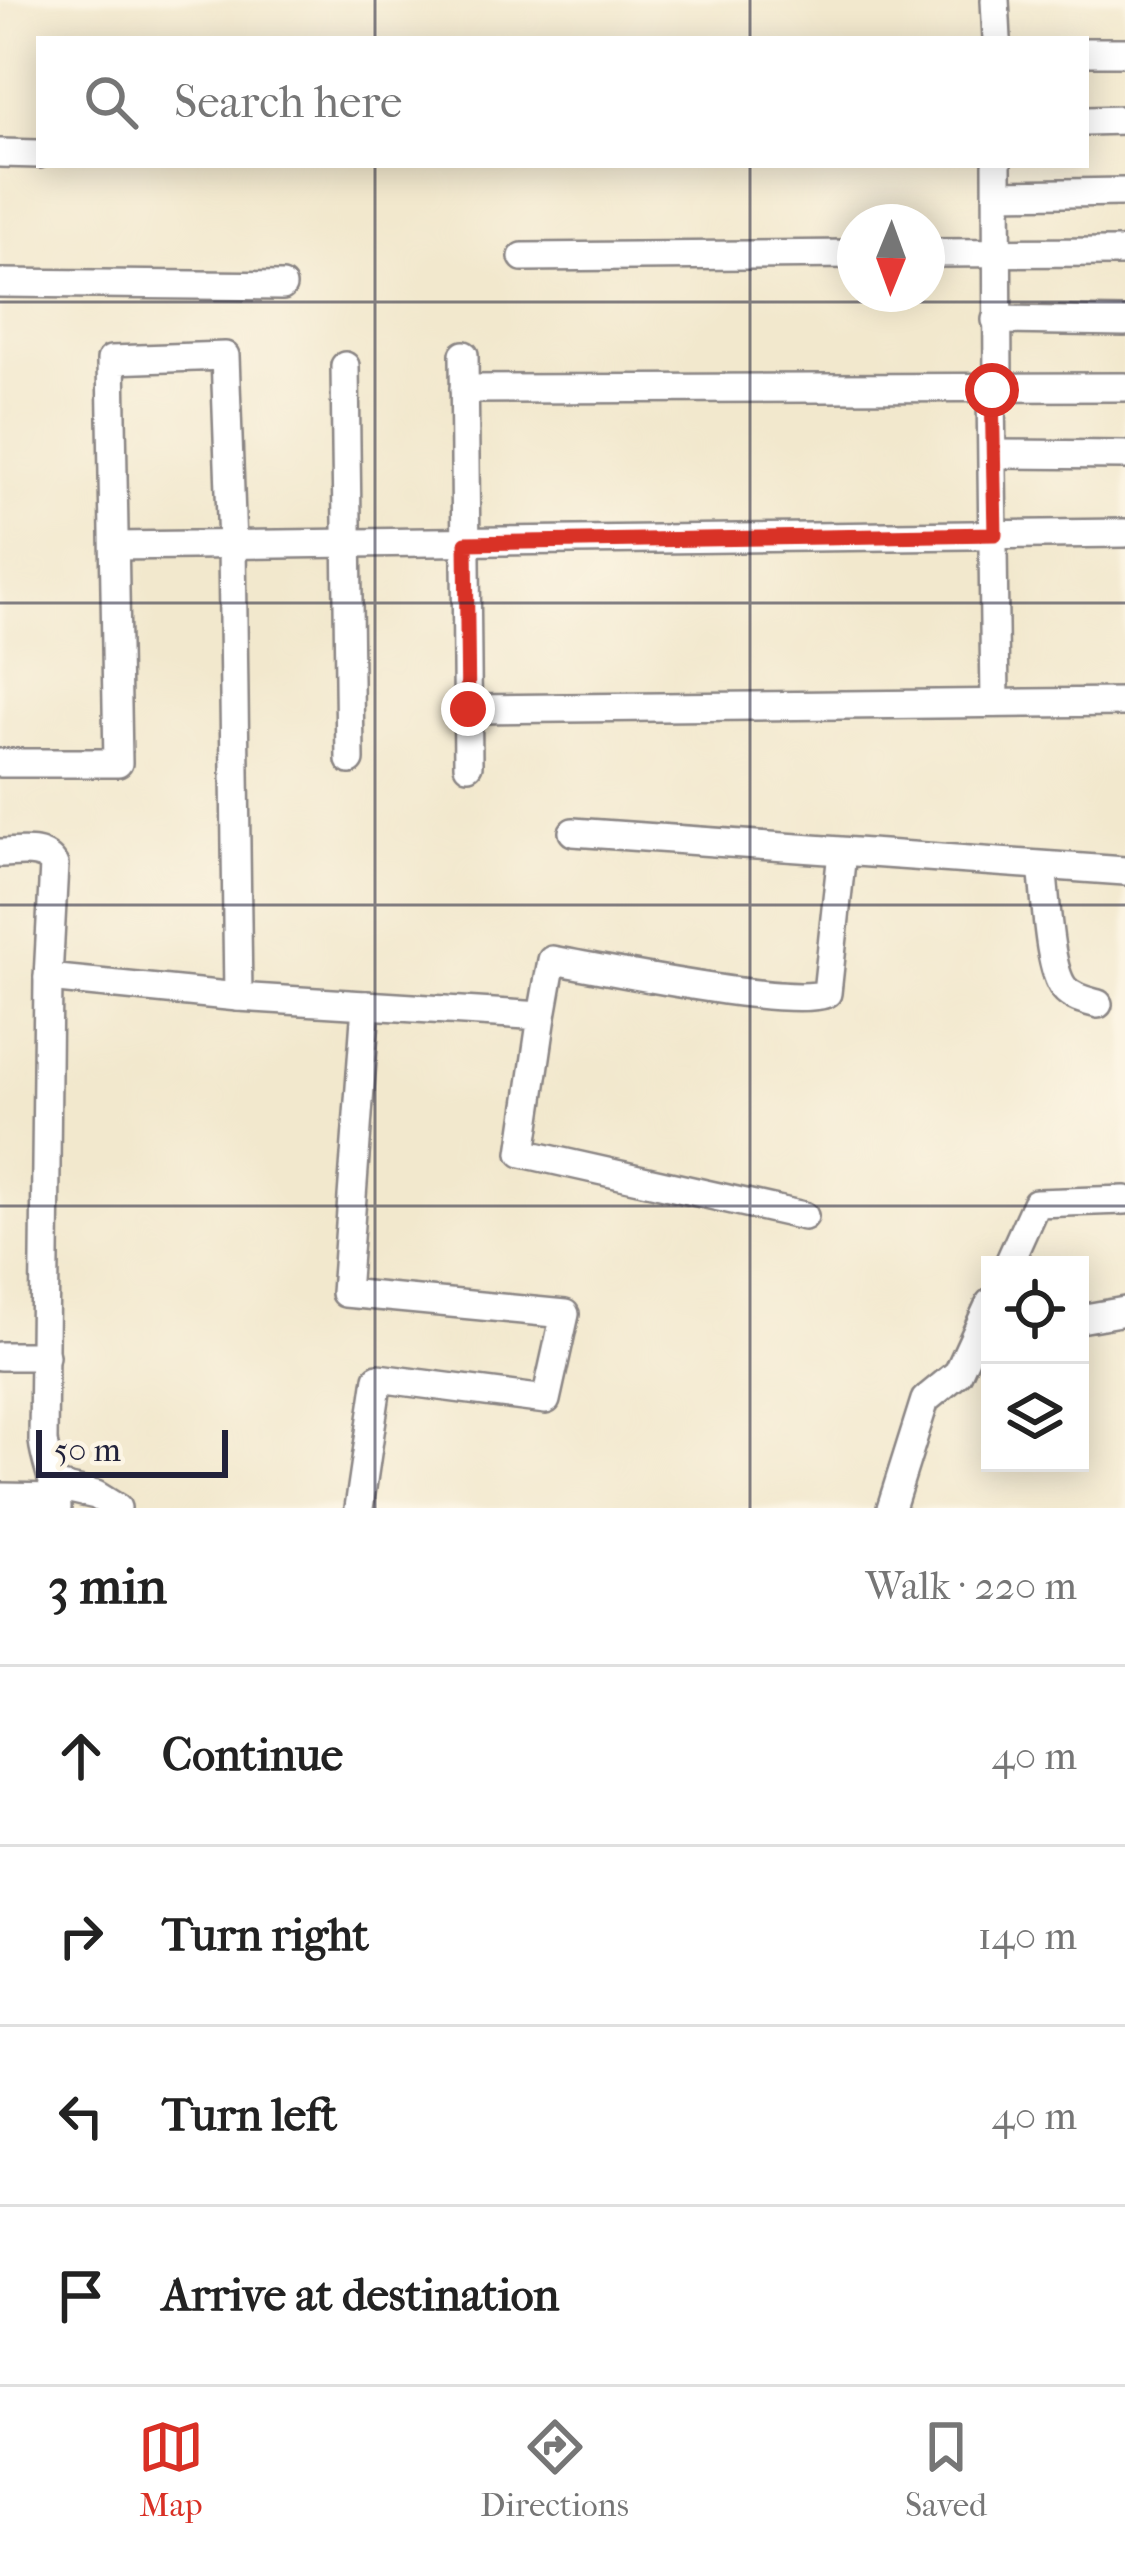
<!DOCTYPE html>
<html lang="en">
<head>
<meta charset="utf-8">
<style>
  :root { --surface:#fff; --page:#f2f2f2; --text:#222; --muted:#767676; --line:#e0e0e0; --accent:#d93025 }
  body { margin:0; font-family:"IM FELL French Canon",serif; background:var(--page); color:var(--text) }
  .controls { position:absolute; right:36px; bottom:36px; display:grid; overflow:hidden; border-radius:0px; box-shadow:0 6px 30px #0003 }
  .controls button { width:108px; height:108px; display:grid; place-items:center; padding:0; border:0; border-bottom:3px solid var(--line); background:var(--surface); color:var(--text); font:60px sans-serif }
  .compass { position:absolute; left:837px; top:204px; width:108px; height:108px; border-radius:50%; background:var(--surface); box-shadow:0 6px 30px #0003; rotate:181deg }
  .scale { position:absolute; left:36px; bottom:30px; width:192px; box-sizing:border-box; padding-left:12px; border:6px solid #22223b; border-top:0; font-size:33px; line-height:42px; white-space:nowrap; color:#22223b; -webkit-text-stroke:9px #fcf5e5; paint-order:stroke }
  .stop { position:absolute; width:36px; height:36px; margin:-27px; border:9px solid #d93025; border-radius:50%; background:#fff }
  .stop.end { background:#d93025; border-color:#fff; box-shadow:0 3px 12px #0008 }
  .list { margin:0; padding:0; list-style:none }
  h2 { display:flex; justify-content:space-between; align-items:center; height:156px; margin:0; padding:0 48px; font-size:51px }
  h2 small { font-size:39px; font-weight:400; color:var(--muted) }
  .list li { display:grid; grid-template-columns:78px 1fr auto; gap:36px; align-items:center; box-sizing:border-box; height:180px; padding:0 48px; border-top:3px solid var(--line) }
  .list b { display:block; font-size:45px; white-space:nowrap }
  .list em { font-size:39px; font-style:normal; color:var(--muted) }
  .icon { flex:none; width:66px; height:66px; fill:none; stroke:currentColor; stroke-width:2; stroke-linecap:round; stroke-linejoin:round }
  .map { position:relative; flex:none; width:1125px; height:1508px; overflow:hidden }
  .search { position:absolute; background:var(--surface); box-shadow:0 6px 30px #0003; left:36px; right:36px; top:36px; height:132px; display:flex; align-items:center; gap:30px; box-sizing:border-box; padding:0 42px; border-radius:0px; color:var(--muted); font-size:45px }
  .sheet { height:876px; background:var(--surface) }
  nav { display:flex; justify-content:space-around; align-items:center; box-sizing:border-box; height:168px; border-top:3px solid var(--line); background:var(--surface); font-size:33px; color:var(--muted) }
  nav a { display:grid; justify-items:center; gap:6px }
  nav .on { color:var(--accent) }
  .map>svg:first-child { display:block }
</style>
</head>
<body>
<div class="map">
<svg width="1125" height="1508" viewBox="0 0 1125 1508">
  <rect width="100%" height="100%" fill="#fcf5e5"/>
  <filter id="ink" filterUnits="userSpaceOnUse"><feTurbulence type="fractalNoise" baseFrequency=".00833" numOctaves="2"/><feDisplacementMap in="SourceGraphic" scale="24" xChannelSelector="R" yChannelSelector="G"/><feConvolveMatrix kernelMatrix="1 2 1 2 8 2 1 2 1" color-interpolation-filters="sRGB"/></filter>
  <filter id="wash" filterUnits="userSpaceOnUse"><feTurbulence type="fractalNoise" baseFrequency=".004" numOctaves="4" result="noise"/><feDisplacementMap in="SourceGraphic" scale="48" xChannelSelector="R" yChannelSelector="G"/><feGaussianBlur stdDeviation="2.7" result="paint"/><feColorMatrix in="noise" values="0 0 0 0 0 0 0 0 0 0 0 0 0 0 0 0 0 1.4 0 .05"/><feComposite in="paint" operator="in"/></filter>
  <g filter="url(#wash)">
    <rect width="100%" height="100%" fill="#f2e8cd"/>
  </g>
  <g filter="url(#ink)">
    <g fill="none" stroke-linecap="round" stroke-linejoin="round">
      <!-- street casing -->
      <g stroke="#8a8584" stroke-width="32">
        <g id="street">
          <path d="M995 0 997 39"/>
          <path d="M1086 52H1125"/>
          <path d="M1086 121 1125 120"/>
          <path d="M0 153 39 154"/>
          <path d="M997 165 998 389"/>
          <path d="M998 194 1125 192"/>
          <path d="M927 253 1125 252"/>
          <path d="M523 257 855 254"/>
          <path d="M0 283 282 286"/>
          <path d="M996 320 1125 322"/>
          <path d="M464 355 468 765"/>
          <path d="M345 366 350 760"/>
          <path d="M464 389 1125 387"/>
          <path d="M991 390 995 703"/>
          <path d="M994 454 1125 455"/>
          <path d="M115 546 1125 533"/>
          <path d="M468 709 1125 702"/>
          <path d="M0 763H118L111 360 225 356 232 545 238 997"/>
          <path d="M573 832 1125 871"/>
          <path d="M0 853C18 853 44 847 54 865L48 978 43 1441C46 1466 57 1484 57 1508"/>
          <path d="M1042 867C1046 894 1048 968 1064 988 1072 998 1087 1001 1098 1004"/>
          <path d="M48 978 238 997 542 1016 522 1153 804 1216"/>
          <path d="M542 1016 552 960C600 968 793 1009 827 993L842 852"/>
          <path d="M1008 1265 1036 1203 1125 1200"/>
          <path d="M1080 1319 1125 1311"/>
          <path d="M0 1356H45"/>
          <path d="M57 1486 96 1495 117 1508"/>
          <path d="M0 1497 57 1498"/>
          <path d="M359 1508 378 1378 546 1400 565 1314 345 1293 366 1005"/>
          <path d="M891 1508 925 1400 958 1373 990 1303"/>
        </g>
      </g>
      <!-- street -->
      <use href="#street" stroke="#fff" stroke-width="27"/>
    </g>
  </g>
  <g fill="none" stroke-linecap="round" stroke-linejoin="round" filter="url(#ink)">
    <!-- route -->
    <path stroke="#d93025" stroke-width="15" d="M468 709 466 543 995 534 992 390"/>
  </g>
  <!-- grid -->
  <path fill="none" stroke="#22223b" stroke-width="3" stroke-opacity="0.55" d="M375 0V39M750 0V39M375 165V1508M750 165V1508M0 302H1125M0 603H1125M0 905H1125M0 1206H1125"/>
</svg>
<div class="controls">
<button><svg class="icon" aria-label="locate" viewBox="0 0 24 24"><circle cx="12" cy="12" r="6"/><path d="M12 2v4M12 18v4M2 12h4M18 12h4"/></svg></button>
<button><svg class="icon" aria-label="layers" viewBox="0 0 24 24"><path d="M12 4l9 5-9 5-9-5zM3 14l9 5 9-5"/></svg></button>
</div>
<svg class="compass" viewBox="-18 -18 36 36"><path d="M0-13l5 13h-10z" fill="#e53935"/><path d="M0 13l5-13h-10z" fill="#767676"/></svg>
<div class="scale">50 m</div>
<div class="stop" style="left:992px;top:390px"></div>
<div class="stop end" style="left:468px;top:709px"></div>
<div class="search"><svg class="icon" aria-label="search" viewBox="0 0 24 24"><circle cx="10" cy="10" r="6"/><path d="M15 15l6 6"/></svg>Search here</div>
</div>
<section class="sheet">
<h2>3 min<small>Walk · 220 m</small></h2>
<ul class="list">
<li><svg class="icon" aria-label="ahead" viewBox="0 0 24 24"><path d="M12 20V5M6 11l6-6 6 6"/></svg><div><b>Continue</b></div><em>40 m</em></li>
<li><svg class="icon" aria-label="right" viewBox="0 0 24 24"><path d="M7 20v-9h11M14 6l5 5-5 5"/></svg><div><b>Turn right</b></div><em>140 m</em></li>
<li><svg class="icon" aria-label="left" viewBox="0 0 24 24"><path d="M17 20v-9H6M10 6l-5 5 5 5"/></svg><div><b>Turn left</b></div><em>40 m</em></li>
<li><svg class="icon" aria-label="arrive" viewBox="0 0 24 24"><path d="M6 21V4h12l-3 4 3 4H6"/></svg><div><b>Arrive at destination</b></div></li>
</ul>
</section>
<nav>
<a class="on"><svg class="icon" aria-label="map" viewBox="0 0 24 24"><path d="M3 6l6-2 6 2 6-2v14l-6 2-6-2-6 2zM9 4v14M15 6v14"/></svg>Map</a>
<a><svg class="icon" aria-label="directions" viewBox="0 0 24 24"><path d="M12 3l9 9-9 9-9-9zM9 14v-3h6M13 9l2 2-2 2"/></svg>Directions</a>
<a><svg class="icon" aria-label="saved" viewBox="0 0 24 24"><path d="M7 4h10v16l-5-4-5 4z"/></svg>Saved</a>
</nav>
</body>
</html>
